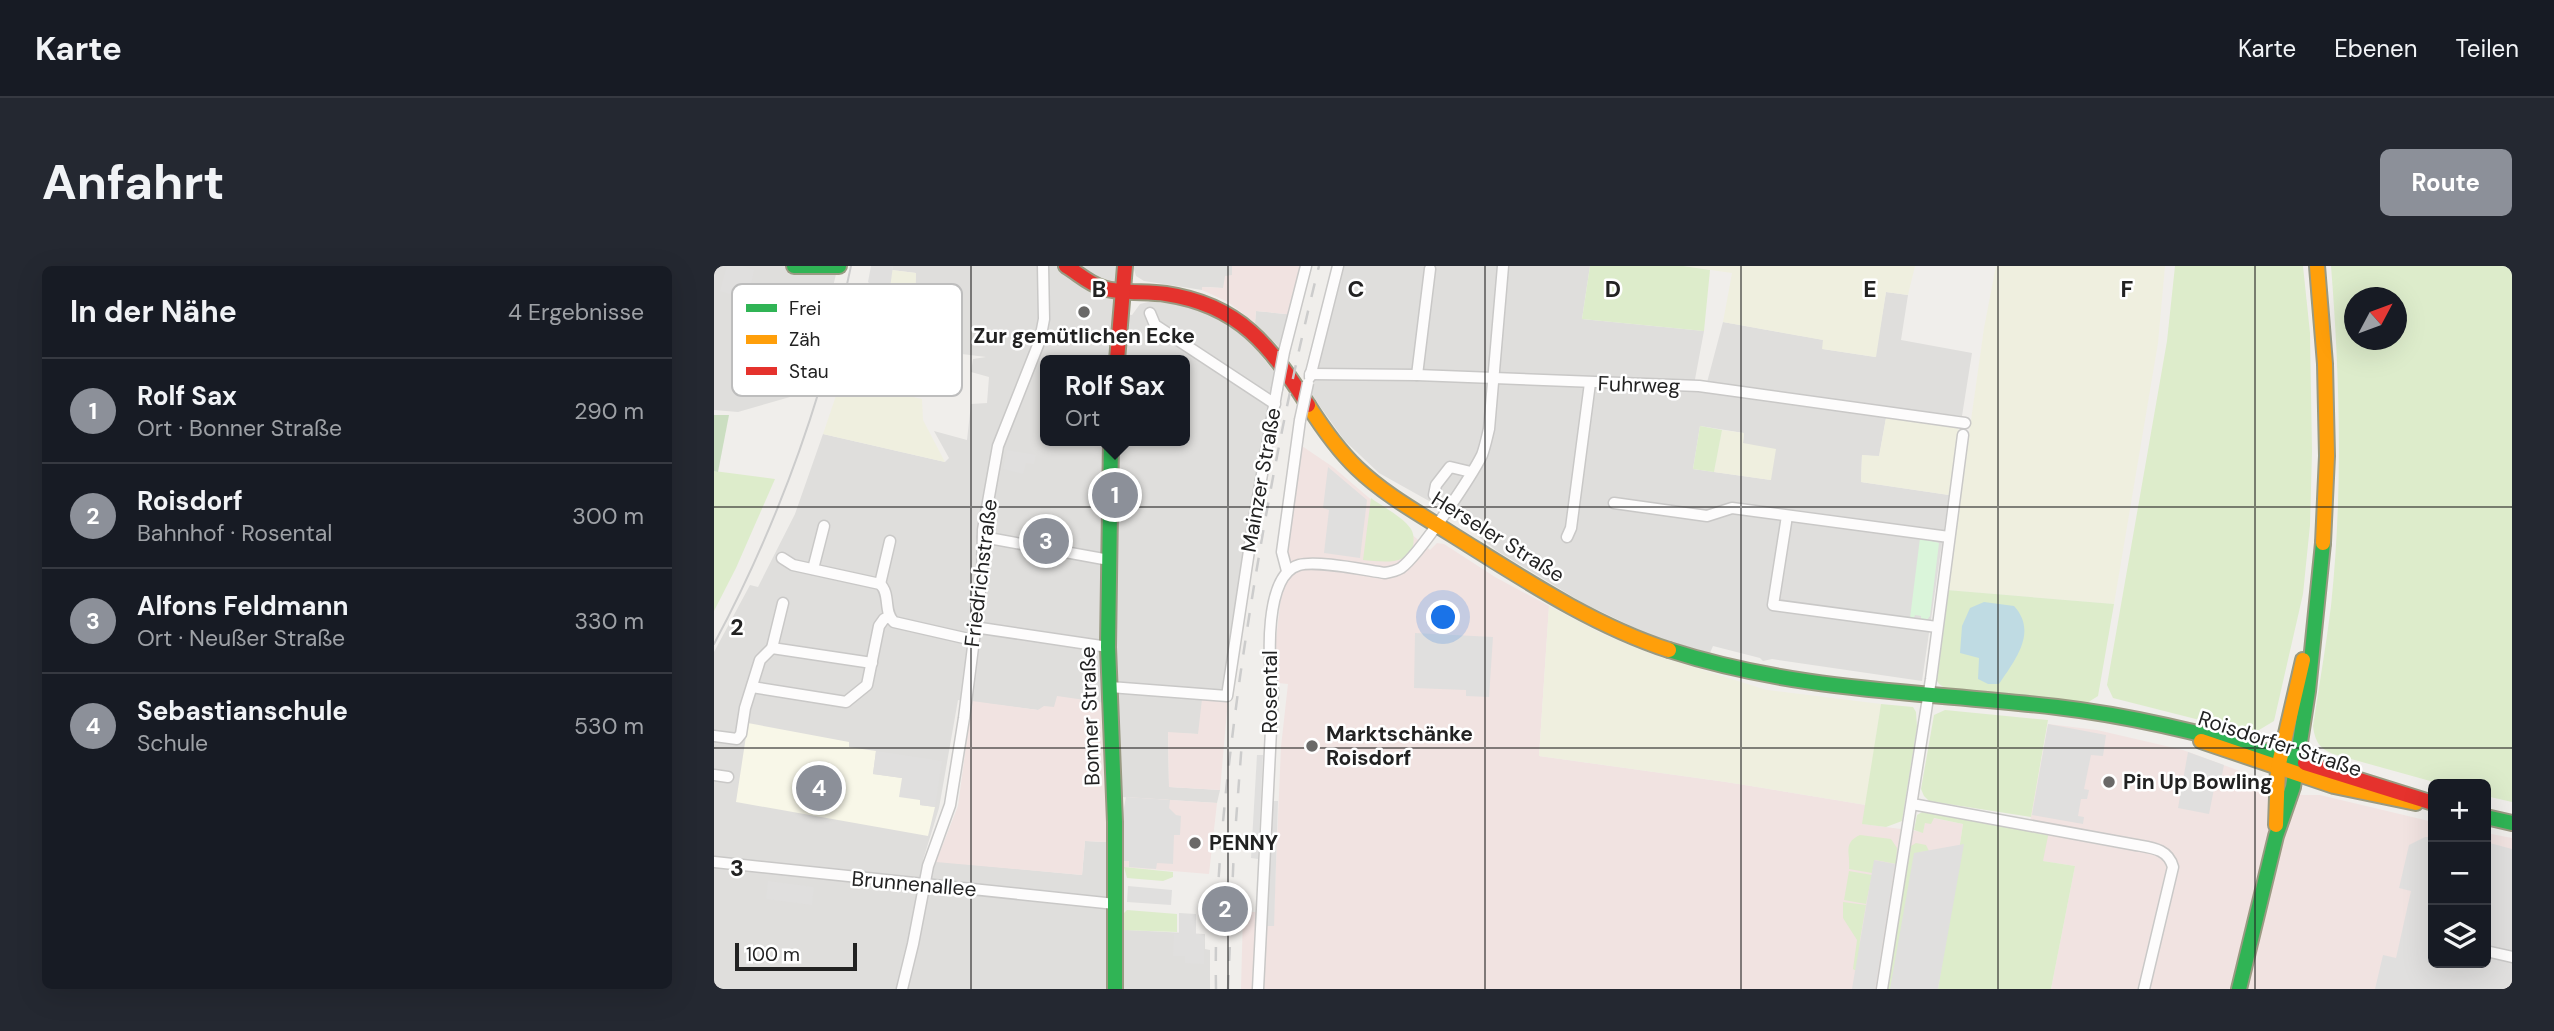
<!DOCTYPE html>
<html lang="de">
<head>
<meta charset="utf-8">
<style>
  :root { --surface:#171b24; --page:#242831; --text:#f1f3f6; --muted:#9ea1a6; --line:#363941; --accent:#8c9099 }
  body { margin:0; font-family:"DM Sans",sans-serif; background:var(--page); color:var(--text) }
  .controls { position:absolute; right:21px; bottom:21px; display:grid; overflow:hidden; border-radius:10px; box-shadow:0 7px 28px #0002 }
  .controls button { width:63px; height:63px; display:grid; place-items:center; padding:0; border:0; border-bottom:2px solid var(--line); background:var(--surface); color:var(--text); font:35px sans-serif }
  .compass { position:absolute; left:1630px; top:21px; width:63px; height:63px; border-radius:50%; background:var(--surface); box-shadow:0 7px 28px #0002; rotate:49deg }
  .scale { position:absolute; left:21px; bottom:18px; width:122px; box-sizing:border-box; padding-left:7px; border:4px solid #222; border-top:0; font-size:19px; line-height:24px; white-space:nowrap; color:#222; -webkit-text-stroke:5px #fff; paint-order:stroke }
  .you { position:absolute; left:730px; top:352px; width:24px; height:24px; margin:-18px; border:5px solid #fff; border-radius:50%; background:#1a73e8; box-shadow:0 0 0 10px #1a73e833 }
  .badge { display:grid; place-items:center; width:46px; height:46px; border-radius:50%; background:var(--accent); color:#fff; font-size:23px; font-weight:700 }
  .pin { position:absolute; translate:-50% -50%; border:4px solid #fff; box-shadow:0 2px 7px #0006 }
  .popup { position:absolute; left:326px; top:89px; width:150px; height:91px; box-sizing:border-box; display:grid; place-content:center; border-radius:10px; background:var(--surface); filter:drop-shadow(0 2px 5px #0005); font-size:23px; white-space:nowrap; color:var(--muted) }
  .popup b { font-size:26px; color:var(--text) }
  .popup::after { content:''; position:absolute; left:50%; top:100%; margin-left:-14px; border:14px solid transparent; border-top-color:var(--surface) }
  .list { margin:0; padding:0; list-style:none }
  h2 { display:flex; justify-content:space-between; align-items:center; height:91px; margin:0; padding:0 28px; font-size:30px }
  h2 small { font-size:23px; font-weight:400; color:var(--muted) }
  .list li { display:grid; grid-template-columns:46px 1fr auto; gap:21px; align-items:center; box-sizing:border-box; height:105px; padding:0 28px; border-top:2px solid var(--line) }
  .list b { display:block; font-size:26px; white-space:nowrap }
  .list p { margin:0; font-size:23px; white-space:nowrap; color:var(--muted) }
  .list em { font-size:23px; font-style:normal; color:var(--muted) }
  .icon { flex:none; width:38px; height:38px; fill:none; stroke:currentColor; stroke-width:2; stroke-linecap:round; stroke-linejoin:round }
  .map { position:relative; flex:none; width:1798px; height:723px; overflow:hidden; border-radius:10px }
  header { display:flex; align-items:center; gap:42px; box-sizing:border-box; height:98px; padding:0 35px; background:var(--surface); border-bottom:2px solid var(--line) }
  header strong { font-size:33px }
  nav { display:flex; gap:38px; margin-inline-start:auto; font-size:24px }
  .intro { display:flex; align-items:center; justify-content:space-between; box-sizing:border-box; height:168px; padding:0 42px }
  h1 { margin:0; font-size:49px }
  .button { padding:18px 32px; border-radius:10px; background:var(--accent); color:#fff; font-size:24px; font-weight:700 }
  main { display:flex; gap:42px; padding:0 42px }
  aside { flex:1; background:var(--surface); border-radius:10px; box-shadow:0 7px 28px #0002 }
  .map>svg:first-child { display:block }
</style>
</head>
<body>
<header>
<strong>Karte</strong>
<nav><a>Karte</a><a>Ebenen</a><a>Teilen</a></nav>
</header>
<div class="intro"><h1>Anfahrt</h1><a class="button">Route</a></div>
<main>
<aside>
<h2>In der Nähe<small>4 Ergebnisse</small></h2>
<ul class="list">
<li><span class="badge">1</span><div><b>Rolf Sax</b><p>Ort · Bonner Straße</p></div><em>290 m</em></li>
<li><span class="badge">2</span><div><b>Roisdorf</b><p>Bahnhof · Rosental</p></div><em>300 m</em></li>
<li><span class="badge">3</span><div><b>Alfons Feldmann</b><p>Ort · Neußer Straße</p></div><em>330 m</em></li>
<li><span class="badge">4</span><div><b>Sebastianschule</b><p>Schule</p></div><em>530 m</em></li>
</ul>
</aside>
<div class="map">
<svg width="1798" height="723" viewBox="0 0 1798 723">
  <rect width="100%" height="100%" fill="#f0eeeb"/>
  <!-- residential -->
  <g fill="#dfdedc" fill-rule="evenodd">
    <path d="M0 0H124L116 33 104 32 90 127 24 146 0 144Z"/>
    <path d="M179 0H404L400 47 418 49 426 38 438 35 482 42 498 48 524 65 536 75 561 107 567 120 514 434 484 468 454 467 455 521 506 524 503 537 407 531 403 450 340 441 324 444 244 434 225 542 209 594 368 609 371 575 392 576 394 663 491 668V683L496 684V723H0V386L36 319 44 321 81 248 109 168 231 196 235 192 220 165 253 174 257 138 273 137 275 111 257 106 259 93 272 91 207 83 198 78 202 7 178 4ZM331 94H471V175H331Z"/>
    <path d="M419 0H518V10L509 22 489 21 488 24 430 15 422 10Z"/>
    <path d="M618 0H876L868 53 990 65 979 124H991L1009 56 1110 74 1109 83 1161 91 1172 26 1194 29 1187 74 1258 87 1248 150 1174 141 1165 191 1148 189 1147 216 1235 229 1208 415 1058 393 1049 395 1046 392 999 380 996 387 940 371 869 337 783 285 766 272 749 254 665 207 630 174 590 118ZM986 160 1030 167 1029 177 1057 214 979 203Z"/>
    <path d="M542 45 582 49 566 82 541 57Z"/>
  </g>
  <!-- commercial -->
  <g fill="#f1e3e1">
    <path d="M518 0H586L576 43 582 49 542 45 541 57 514 36 488 24V21L509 22 511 10 518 9Z"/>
    <path d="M585 178 619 201 716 284 723 277 730 278 781 311 835 340 825 490 1012 516 1152 539 1149 558 1209 566 1211 557 1219 552 1249 558 1224 723H527L529 646H560L567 481 574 418 564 417 559 399Z"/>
    <path d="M343 430 392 437V576L371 575 368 609 222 596 244 540 258 435 324 444 330 440 340 441Z"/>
    <path d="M488 433 514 434 506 524 455 521 454 466 484 468Z"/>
    <path d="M1334 458 1383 464 1469 484 1542 511 1548 523 1589 529H1606L1719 556V697H1772V567L1798 572V723H1337L1361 600 1329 595 1315 561Z"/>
    <path d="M412 531 503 537 495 608 410 601 409 548Z"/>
  </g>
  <!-- education -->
  <path fill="#f8f7e8" d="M34 457 135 476V481L162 485 159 508 188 512 206 534V539L221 541 214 570 22 536Z"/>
  <!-- farmland -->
  <g fill="#efefdf">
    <path d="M969 0H1201L1194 29 1172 26 1162 91 1108 83 1109 74 1009 56 1018 7Z"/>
    <path d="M1282 0H1451L1444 77 1400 338 1233 324 1270 62Z"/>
    <path d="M178 4 202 7 201 38 197 37 192 80 139 70 153 20 164 30 174 33Z"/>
    <path d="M127 115 208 133 209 154 231 196 109 168Z"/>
    <path d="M1172 152 1241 159 1245 164 1235 229 1147 216 1148 189 1165 190Z"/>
    <path d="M1008 164 1030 167 1029 177 1062 183 1057 214 1000 206Z"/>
    <path d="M835 340 888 368 937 388 1053 424 1167 438 1152 539 1012 516 825 490Z"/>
  </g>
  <!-- grass -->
  <g fill="#ddeccb" fill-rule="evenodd">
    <path d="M876 0H969L996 4 990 65 868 53Z"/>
    <path d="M1461 0H1589L1596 67 1598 186 1596 259 1589 328 1560 455 1545 464 1533 466 1399 432 1393 419 1453 75Z"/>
    <path d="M1617 0H1798V536L1772 530V518H1727L1619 488C1605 482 1601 475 1599 460 1605 420 1612 380 1617 340 1629 226 1626 113 1617 0ZM1640 32H1682V74H1640Z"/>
    <path d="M986 160 1008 164 1000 206 979 203Z"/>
    <path d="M0 205 61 213 22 302 0 345Z"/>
    <path d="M657 232C669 241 689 251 697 263 700 268 700 274 699 280 693 301 665 295 649 294Z"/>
    <path d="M1233 324 1400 338 1384 430 1373 437 1231 422 1225 418 1221 412Z"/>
    <path d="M1167 438 1199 441 1202 446 1203 461 1188 555 1172 561 1148 558Z"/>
    <path d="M1231 444 1334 454 1317 551 1215 535 1210 530 1207 523 1220 449Z"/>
    <path d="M1210 545 1335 565 1329 595 1361 600 1337 723H1224L1249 558 1220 552 1217 558 1211 557 1209 567 1200 564 1203 549Z"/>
    <path d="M1146 569 1177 573 1183 582 1182 598 1161 594 1158 607 1135 603C1137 588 1128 577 1146 569Z"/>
    <path d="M1202 577 1212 579 1215 585 1206 586 1182 723H1173L1197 580Z"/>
    <path d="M410 601 459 606V611L449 615 413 612Z"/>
    <path d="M1135 605 1158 609 1152 638 1130 634Z"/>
    <path d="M1129 636 1152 639 1146 674 1144 706 1139 703 1143 674 1129 652Z"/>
    <path d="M413 644 463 648V666L408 664V649Z"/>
  </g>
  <!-- forest -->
  <path fill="#cbdec1" d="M0 149H15L4 206 0 205Z"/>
  <!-- park -->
  <path fill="#daf5da" d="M1206 272 1225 277 1216 350 1213 354 1207 353V350L1201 349 1200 352H1196Z"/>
  <!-- parking -->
  <g fill="#e0dfde">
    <path d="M13 0H29L40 4 31 48 21 47 19 29 6 25Z"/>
    <path d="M157 0H179L175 29 167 27 154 16Z"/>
    <path d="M293 184 322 189 320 198 312 197 309 208 289 203Z"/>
    <path d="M614 201 653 234 646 292 610 287 615 244 609 242Z"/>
    <path d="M701 367 779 371 775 431 752 430V424L700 422Z"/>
    <path d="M1334 458 1392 469 1389 490 1377 489 1370 523 1375 524 1373 533H1367L1364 550 1370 551 1369 558 1318 549Z"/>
    <path d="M162 485 228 495 221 541 206 539V534L185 531 188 512 159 508Z"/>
    <path d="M1474 486 1510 499 1506 519 1501 518 1495 548 1464 542Z"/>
    <path d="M543 489H549L544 593 537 592Z"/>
    <path d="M412 531 456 534 455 542 462 549 467 550 466 569H460L459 598 443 597 442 603 415 601V595H410L409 548Z"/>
    <path d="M558 535H564L560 660H553Z"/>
    <path d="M1711 571H1719V697H1772V576L1798 583V723H1661L1669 689 1682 692 1697 625 1685 622 1695 579Z"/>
    <path d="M1250 578 1224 723H1176L1200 587Z"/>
    <path d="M1160 594 1181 598 1163 712 1161 723H1138Z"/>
    <path d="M54 615 100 621 98 639 52 633Z"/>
    <path d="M414 620 458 624 457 639 413 636Z"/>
    <path d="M465 647 482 648V668L490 669V698L471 697V690H459L460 668H465Z"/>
  </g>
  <!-- water -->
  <path fill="#bfdbe3" d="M1270 336 1300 340C1324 366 1301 394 1285 418H1274L1264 413 1265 392 1246 387 1248 360 1256 342Z"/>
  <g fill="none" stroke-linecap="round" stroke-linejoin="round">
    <!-- street casing -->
    <g stroke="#c9c8c7" stroke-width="13">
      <g id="street">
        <path d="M436 47 441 59 561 138"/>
        <path d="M570 86 592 0"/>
        <path d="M596 108 703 109 985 120 1251 157"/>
        <path d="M703 109 716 3"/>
        <path d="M596 111 624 0"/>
        <path d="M720 229 722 219 736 201 757 206"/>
        <path d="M900 237 993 250 1018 242 1235 271"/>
        <path d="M1073 250 1059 339 1223 361"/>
        <path d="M269 271 395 294"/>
        <path d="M853 271 857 262 876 117"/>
        <path d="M68 292 79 299 166 318C177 328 169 346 180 356L259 374"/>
        <path d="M99 303 110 260"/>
        <path d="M573 305 568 286 586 154"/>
        <path d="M166 318 176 275"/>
        <path d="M260 361 394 381"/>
        <path d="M58 382 158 397"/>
        <path d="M38 421 132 436 153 419 165 360 170 353 175 351"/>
        <path d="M396 421 513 430 538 265 563 123"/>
        <path d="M0 470 23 473 27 468 31 442 46 394 58 382 69 337"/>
        <path d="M0 509 14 511"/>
        <path d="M1198 538 1422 579C1439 582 1454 583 1459 601L1430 723"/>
        <path d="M0 596 401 638"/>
        <path d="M1772 685 1798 691"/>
        <path d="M188 723 199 678 214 600 236 539 250 452 268 310 269 264 284 180 326 74 330 53 329 0"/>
        <path d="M544 723 559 424C554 395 550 309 585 299 603 294 650 304 671 307 677 306 682 305 687 302 705 289 757 211 768 189 771 181 773 171 775 163L789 0"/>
        <path d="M1168 723 1217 413 1249 169"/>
      </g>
    </g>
    <!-- fast casing -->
    <g stroke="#999a82" stroke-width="18">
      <g id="fast">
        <path d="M80 0H125"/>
        <path d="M397 175 394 381 401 556V723"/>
        <path d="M955 384C1086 426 1209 425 1343 441 1428 451 1510 472 1591 497"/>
        <path d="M1772 551 1798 557"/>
        <path d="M1525 723 1562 570 1579 521 1594 425 1609 277"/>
      </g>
    </g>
    <!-- slow casing -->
    <g stroke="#999a82" stroke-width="18">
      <g id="slow">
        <path d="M1603 0 1611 98 1613 190 1609 277"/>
        <path d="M594 139C608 161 623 183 643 202 671 229 706 248 739 269 808 312 878 359 955 384"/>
        <path d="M1487 475 1620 520 1702 537"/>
        <path d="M1562 559 1564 502 1589 394"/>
      </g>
    </g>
    <!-- jam casing -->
    <g stroke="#999a82" stroke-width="18">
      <g id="jam">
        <path d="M352 0C364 7 375 18 389 22 408 28 432 25 452 28 526 39 556 80 594 139"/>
        <path d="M403 94 411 0"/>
        <path d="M1591 497 1719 537"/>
      </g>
    </g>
    <!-- street -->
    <use href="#street" stroke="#fdfcfc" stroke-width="10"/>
    <!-- fast -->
    <use href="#fast" stroke="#30b455" stroke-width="14"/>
    <!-- slow -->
    <use href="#slow" stroke="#ff9f0a" stroke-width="14"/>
    <!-- jam -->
    <use href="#jam" stroke="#e5322d" stroke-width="14"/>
    <!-- tram -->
    <path stroke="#ccc" stroke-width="2" d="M0 378C64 258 109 134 137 0"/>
    <!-- rail -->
    <g stroke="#ccc" stroke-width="2.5" stroke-dasharray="14 14" stroke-linecap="butt">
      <path d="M502 723C500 619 512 515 526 411 546 273 571 136 605 0"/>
      <path d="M514 723 520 582 528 475"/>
    </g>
    <!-- street-bridge casing -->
    <g stroke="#c9c8c7" stroke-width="13" stroke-linecap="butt">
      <g id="street-bridge">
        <path d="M563 123 570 86"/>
        <path d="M586 154 594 117"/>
      </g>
    </g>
    <!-- street-bridge -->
    <use href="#street-bridge" stroke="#fdfcfc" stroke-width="10"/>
  </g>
  <!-- grid -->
  <path fill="none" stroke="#222" stroke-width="2" stroke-opacity="0.55" d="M257 0V723M514 0V723M771 0V723M1027 0V723M1284 0V723M1541 0V723M0 241H1798M0 482H1798"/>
  <!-- markers -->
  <g fill="#6a6968" stroke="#fff" stroke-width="2.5">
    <circle cx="370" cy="46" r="7"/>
    <circle cx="598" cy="480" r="7"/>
    <circle cx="1395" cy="516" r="7"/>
    <circle cx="481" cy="577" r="7"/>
  </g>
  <g text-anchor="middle" stroke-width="5" stroke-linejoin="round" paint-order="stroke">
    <!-- poi labels -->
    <g font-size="21" font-weight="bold" fill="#222" stroke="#fff" text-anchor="start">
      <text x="370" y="77" text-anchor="middle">Zur gemütlichen Ecke</text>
      <text x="612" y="475">Marktschänke<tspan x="612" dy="24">Roisdorf</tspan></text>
      <text x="1409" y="523">Pin Up Bowling</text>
      <text x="495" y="584">PENNY</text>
    </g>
    <!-- street labels -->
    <g font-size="21" fill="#222" stroke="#fff">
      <text transform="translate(925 119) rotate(2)" y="7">Fuhrweg</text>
      <text transform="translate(547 214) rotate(-80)" y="7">Mainzer Straße</text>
      <text transform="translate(784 271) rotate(32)" y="7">Herseler Straße</text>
      <text transform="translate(267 307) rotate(-83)" y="7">Friedrichstraße</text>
      <text transform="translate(556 426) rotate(-90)" y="7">Rosental</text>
      <text transform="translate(376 450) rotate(-92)" y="7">Bonner Straße</text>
      <text transform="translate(1566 478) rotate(18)" y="7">Roisdorfer Straße</text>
      <text transform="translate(200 618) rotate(5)" y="7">Brunnenallee</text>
    </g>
  </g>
  <!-- legend -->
  <rect x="18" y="18" width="230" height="112" rx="10" fill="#fff" stroke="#bdbdbd" stroke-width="2"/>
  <rect x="32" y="38" width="31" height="8" fill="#30b455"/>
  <rect x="32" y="69" width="31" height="9" fill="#ff9f0a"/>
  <rect x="32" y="101" width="31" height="8" fill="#e5322d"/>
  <g font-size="19" fill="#222">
    <text x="75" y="49">Frei</text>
    <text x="75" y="80">Zäh</text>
    <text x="75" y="112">Stau</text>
  </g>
  <g font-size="23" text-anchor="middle" font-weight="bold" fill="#222" stroke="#fff" stroke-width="5" stroke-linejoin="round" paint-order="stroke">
    <text x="385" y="31">B</text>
    <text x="642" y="31">C</text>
    <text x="899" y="31">D</text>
    <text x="1156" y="31">E</text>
    <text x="1413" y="31">F</text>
    <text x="23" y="369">2</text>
    <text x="23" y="610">3</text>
  </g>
</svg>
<div class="controls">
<button>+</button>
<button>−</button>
<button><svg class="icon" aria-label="layers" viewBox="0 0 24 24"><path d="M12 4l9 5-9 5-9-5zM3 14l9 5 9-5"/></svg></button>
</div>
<svg class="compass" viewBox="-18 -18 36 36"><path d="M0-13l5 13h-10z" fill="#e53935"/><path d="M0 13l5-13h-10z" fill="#9ea1a6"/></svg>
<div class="scale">100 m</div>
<div class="you"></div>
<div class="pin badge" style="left:401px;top:229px">1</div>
<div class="popup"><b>Rolf Sax</b>Ort</div>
<div class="pin badge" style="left:511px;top:643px">2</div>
<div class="pin badge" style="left:332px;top:275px">3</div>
<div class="pin badge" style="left:105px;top:522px">4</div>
</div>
</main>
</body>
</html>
